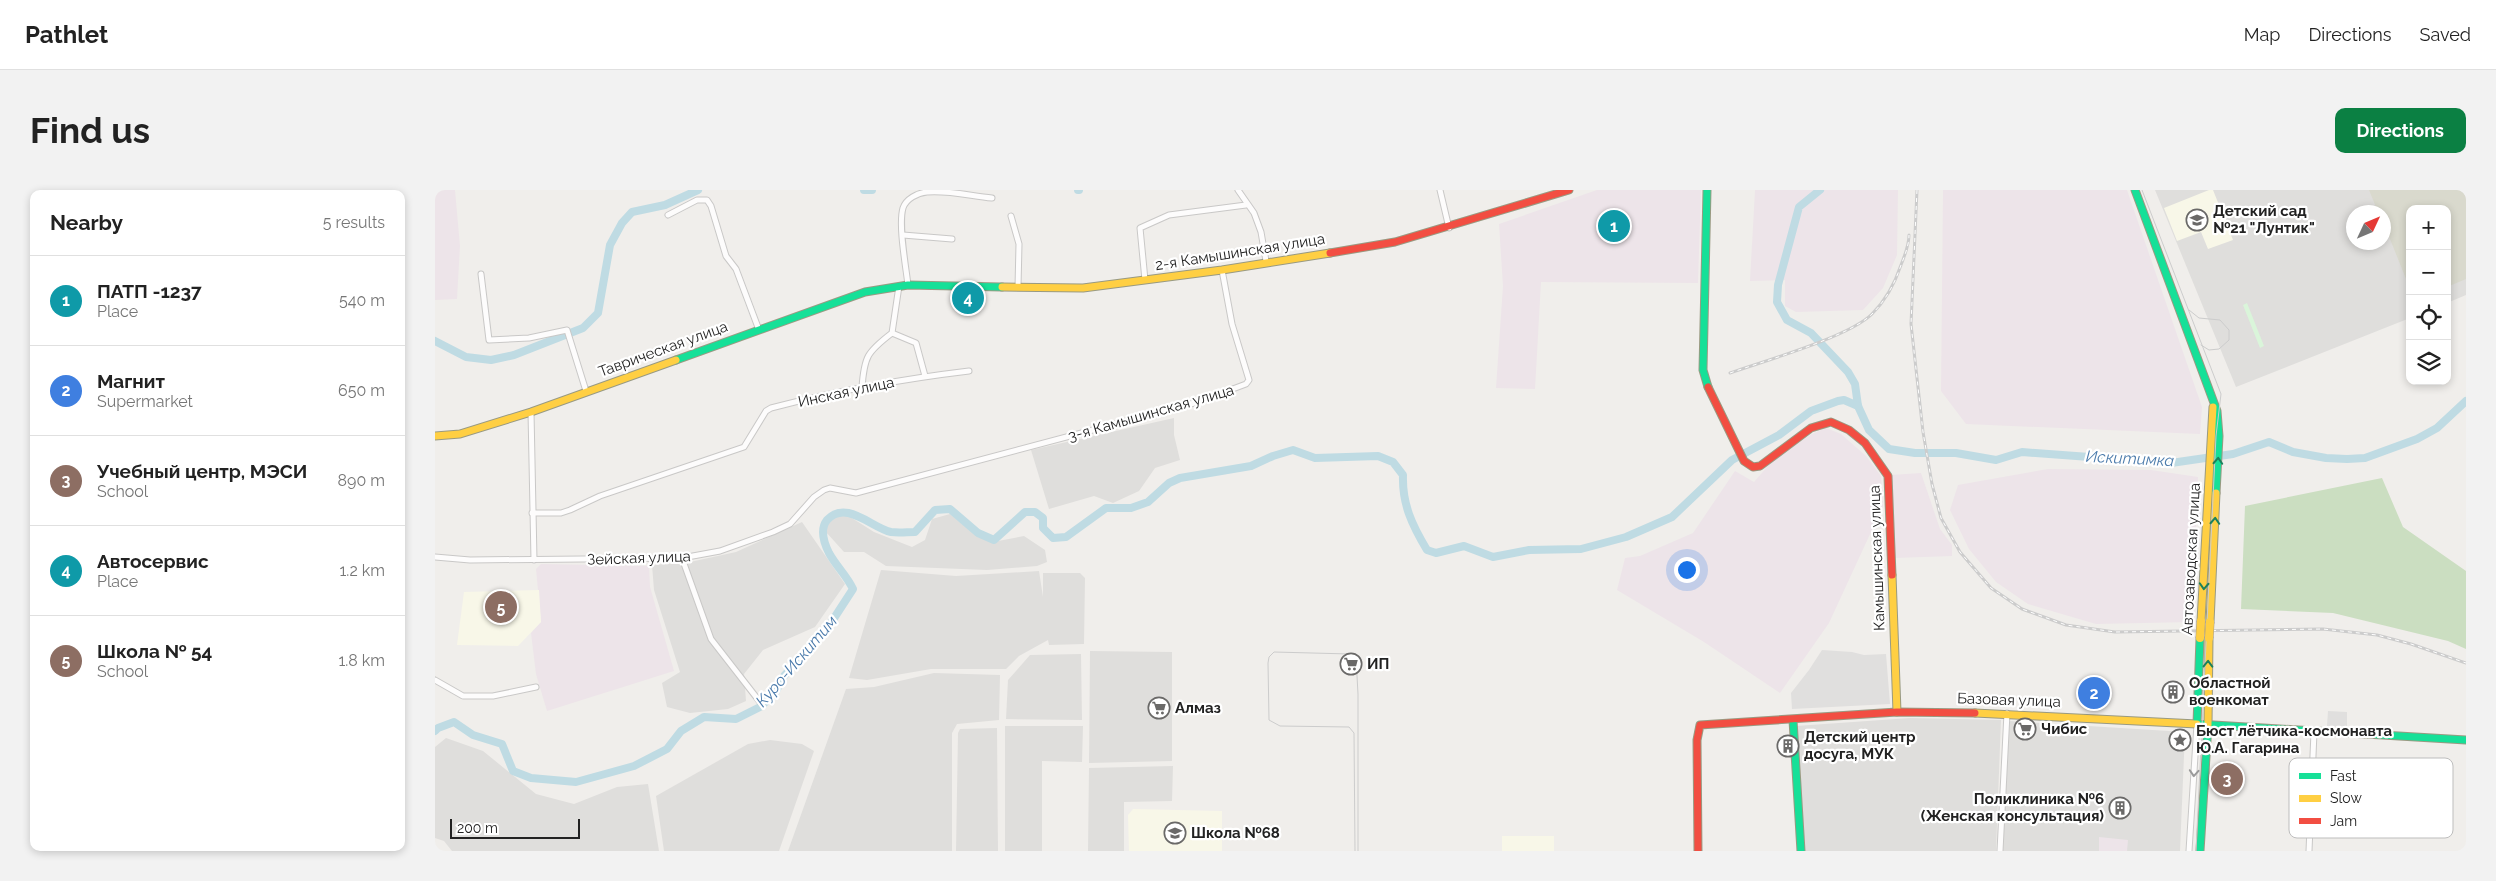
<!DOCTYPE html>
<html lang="en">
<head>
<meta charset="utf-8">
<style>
  :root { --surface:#fff; --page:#f2f2f2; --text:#222; --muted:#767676; --line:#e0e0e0; --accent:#0b8043 }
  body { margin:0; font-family:Raleway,sans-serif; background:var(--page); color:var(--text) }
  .controls { position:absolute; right:15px; top:15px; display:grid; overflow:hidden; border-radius:10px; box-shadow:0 2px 8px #0003 }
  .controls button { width:45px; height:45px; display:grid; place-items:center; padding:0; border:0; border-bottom:1px solid var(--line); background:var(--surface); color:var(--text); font:25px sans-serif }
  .compass { position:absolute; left:1911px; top:15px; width:45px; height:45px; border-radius:50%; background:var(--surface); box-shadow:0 2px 8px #0003; rotate:46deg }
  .scale { position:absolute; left:15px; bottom:12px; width:130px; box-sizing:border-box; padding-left:5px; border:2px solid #222; border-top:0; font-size:14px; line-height:18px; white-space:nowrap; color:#222; -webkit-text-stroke:4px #fff; paint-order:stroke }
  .you { position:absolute; left:1251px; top:379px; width:18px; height:18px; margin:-12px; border:4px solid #fff; border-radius:50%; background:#1a73e8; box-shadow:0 0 0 8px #1a73e833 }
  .badge { display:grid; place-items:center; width:32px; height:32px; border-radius:50%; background:var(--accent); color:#fff; font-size:16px; font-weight:700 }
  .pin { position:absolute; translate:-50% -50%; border:2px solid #fff; box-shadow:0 1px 5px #0006 }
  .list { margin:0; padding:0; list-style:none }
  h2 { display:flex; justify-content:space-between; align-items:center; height:65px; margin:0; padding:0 20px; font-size:21px }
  h2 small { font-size:16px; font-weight:400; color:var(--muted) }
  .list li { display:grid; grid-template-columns:32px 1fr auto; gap:15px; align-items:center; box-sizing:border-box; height:90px; padding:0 20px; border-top:1px solid var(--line) }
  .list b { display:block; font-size:19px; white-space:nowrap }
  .list p { margin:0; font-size:16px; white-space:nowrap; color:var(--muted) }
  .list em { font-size:16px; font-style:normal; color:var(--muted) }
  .icon { flex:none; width:28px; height:28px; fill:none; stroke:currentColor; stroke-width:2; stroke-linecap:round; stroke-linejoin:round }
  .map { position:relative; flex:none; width:2031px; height:661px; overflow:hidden; border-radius:10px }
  header { display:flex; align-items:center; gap:30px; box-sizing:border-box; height:70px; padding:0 25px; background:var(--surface); border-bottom:1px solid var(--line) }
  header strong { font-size:24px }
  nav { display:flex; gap:28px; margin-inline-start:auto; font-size:18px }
  .intro { display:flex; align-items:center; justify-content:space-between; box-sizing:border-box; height:120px; padding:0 30px }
  h1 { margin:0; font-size:35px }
  .button { padding:12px 22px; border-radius:10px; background:var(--accent); color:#fff; font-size:18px; font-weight:700 }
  main { display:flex; gap:30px; padding:0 30px }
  aside { flex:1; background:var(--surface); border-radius:10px; box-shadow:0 2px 8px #0003 }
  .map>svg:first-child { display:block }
</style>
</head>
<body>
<header>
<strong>Pathlet</strong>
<nav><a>Map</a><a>Directions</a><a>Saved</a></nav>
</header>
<div class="intro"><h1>Find us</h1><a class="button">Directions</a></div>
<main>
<aside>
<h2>Nearby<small>5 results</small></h2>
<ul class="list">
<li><span class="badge" style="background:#0f9aa8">1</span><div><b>ПАТП -1237</b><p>Place</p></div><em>540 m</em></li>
<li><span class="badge" style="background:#3f7fe0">2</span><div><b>Магнит</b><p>Supermarket</p></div><em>650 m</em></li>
<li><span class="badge" style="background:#8d6e63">3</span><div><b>Учебный центр, МЭСИ</b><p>School</p></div><em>890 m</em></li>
<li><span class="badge" style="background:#0f9aa8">4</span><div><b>Автосервис</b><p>Place</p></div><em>1.2 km</em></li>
<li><span class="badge" style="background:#8d6e63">5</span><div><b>Школа № 54</b><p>School</p></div><em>1.8 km</em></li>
</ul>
</aside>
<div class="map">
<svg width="2031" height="661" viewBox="0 0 2031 661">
  <rect width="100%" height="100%" fill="#f0eeeb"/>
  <!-- residential -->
  <g fill="#dfdedc" fill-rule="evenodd">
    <path d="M1720 0H2031V105L2012 113V19H1975V128L1801 197ZM1918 22H1948V52H1918Z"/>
    <path d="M739 228V245L745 270 720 278 704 301 678 313 659 306 614 319 596 260Z"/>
    <path d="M394 323H409L439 342 477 357 490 350 497 329 515 324 536 341 563 351 589 346 610 360 612 372 602 376 552 380 451 376 429 362H409L391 342Z"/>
    <path d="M367 332 410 394 380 437 328 460 309 484 311 511 293 519 255 523 232 517 227 493 245 482 219 400 217 375 255 372 301 362Z"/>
    <path d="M446 380 521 386 604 381 608 407V383H645L650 388 649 454 614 455 613 450 584 466 571 479H496L432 490 414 488Z"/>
    <path d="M655 461 737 462V571L654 573Z"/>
    <path d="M646 464 647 530 571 529 573 490 595 465Z"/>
    <path d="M499 483 565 485 564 530 522 534 517 543V661H353L411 499 439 497Z"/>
    <path d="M1475 528 1566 530 1561 661H1370L1361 536Z"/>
    <path d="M1574 531 1750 542 1745 661H1568Z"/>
    <path d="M570 536H648L647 572 607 571V661H570Z"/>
    <path d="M562 538 563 661H521L523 543 525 539Z"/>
    <path d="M11 548 48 561 101 604 139 614 182 597 213 594 224 661H17L9 651 0 648V557Z"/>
    <path d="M335 550 367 554 379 561 344 661H229L221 606 313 554Z"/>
    <path d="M738 576 737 611 689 612V661H653L654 578Z"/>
  </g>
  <!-- industrial -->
  <g fill="#ede4e9">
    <path d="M0 0H20L25 56 22 109 0 110Z"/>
    <path d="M1162 0H1266L1263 93 1106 92 1100 199 1061 198 1068 96 1064 34Z"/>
    <path d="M1320 0H1463L1462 65 1448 98 1428 120 1361 122 1350 116V90L1315 91Z"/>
    <path d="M1508 0H1692L1767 217 1765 244 1531 234 1506 201Z"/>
    <path d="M1391 238 1406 244 1431 266 1446 286 1448 316 1394 433 1345 503 1269 452 1182 400 1190 368 1205 366 1258 343 1300 281 1319 292 1339 269 1377 244Z"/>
    <path d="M1613 279 1716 280 1763 287 1757 432 1661 434 1593 414 1561 392 1534 359 1515 320 1523 295Z"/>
    <path d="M1486 283 1505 339 1517 355V366L1460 368 1456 285Z"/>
    <path d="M106 374 214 376 215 397 239 481 112 521 101 484 96 443 106 432 101 379Z"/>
    <path d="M1664 647 1693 650 1692 661H1664Z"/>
  </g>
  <!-- education -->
  <g fill="#f8f7e8">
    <path d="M1774 0H1778L1798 50 1773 59 1766 42 1742 51 1729 18Z"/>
    <path d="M104 400 106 432 83 456 22 455 29 402Z"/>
    <path d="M698 619 787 621V661H694L693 625Z"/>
    <rect x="1067" y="646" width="52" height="15"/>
  </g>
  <!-- construction -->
  <path fill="#d9d9cd" d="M1934 0H2031V89L2012 97V19H1975V99L1949 34 1948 22H1943Z"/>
  <!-- forest -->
  <path fill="#cbdec1" d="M1947 288 1968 337 2031 381V459L2013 451 1898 423 1806 419 1810 316Z"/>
  <!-- park -->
  <path fill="#daf5da" d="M1812 113 1829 156 1825 158 1808 115Z"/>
  <!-- parking -->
  <g fill="#e0dfde">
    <path d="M1387 460 1417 462 1429 465 1451 464 1455 514 1357 519 1356 503 1374 480Z"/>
    <path d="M1893 521 1912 522V537L1892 536Z"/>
  </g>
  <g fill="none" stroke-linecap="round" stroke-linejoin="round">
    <!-- river -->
    <g stroke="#bfdbe3" stroke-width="8">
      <path d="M429 0H437"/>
      <path d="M643 0H644"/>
      <path d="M1385 0 1364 17 1343 95 1342 112 1352 130 1376 143 1413 182 1420 194 1423 216 1434 240 1454 259 1480 263H1521L1561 270 1587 262 1736 273 1798 264 1834 252 1858 262 1891 268 1912 269 1930 268 1982 249 2002 238 2031 211"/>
      <path d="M0 151 31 167 56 170 79 165 148 138 163 123 175 55 187 33 197 22 230 15 263 0"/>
      <path d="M0 541 3 538 19 532 38 545 67 554 78 581 96 588 141 592 199 576 232 559 246 541 269 527 301 529 325 517 340 503 349 486 392 439 418 399C412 386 401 376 394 363 389 353 385 339 392 330 411 309 437 338 456 342 464 343 472 342 480 342L500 320 515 319 543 343 559 350 590 322H600L608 328V338L618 348 631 347 671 318H696L713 312 734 293 745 288 816 276 838 266 858 260 880 268 943 266 958 272 968 285C967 314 977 335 992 360L1001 363 1029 356 1058 367 1094 360 1146 359 1191 347 1237 327 1297 270 1344 245 1376 221 1403 211 1409 210 1423 216"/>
    </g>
    <!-- street casing -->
    <g stroke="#c9c8c7" stroke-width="7">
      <g id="street">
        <path d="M803 0 819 23 826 42 831 71"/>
        <path d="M1005 0 1014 38"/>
        <path d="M233 25 262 10H272L276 16 291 66 301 79 324 140"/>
        <path d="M576 26 584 54 583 97"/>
        <path d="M468 45 517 49"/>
        <path d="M46 84 54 150 94 148 132 140 151 201"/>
        <path d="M710 90 705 38 734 25 811 15"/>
        <path d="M473 95C471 77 463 35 468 18 471 9 482 3 492 2 513 0 536 6 557 8"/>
        <path d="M457 143 481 153 490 186"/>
        <path d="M427 198C429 167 432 162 457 143L464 96"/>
        <path d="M96 222 99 370"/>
        <path d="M97 323H126L135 320 165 306 309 257 331 221 336 218C401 201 467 189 534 181"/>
        <path d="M0 367 35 370 247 368 285 361 338 342 355 334 379 307 389 300 395 298 421 303 763 212 811 194 814 190 797 134 787 80"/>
        <path d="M247 368 276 449 325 512"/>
        <path d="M0 490 28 506H58L101 497"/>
        <path d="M1565 661 1572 523"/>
        <path d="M1754 661 1762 534"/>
        <path d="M1874 661 1879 542"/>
      </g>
    </g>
    <!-- fast casing -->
    <g stroke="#999a82" stroke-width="9">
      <g id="fast">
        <path d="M1272 0 1268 180 1273 197"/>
        <path d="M1700 0 1782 221 1784 246 1781 303"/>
        <path d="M241 170 430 102 473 95 567 97"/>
        <path d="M1765 448 1762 534 2031 550"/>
        <path d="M1358 530 1366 661"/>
        <path d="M1765 661 1773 535"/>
      </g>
    </g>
    <!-- slow casing -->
    <g stroke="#999a82" stroke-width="9">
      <g id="slow">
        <path d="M567 97 648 98 787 80 895 63"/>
        <path d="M0 246 25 244 96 222 241 170"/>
        <path d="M1457 385 1462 522"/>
        <path d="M1766 431 1778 217"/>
        <path d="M1775 432 1781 303"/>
        <path d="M1540 523 1762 534"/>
        <path d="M1773 535 1774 448"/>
      </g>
    </g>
    <!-- jam casing -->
    <g stroke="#999a82" stroke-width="9">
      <g id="jam">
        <path d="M895 63 960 52 1134 0"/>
        <path d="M1273 197 1309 271 1318 277 1325 276 1376 238 1396 232 1414 240 1430 253 1453 286 1457 385"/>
        <path d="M1263 661 1262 550 1265 535 1462 522 1540 523"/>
      </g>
    </g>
    <!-- street -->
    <use href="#street" stroke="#fdfcfc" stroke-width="5"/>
    <!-- fast -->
    <use href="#fast" stroke="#16e098" stroke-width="7"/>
    <!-- slow -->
    <use href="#slow" stroke="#ffcf43" stroke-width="7"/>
    <!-- jam -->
    <use href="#jam" stroke="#f24e42" stroke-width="7"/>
    <!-- tram -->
    <g stroke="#ccc" stroke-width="1">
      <path d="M1707 0 1786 204 1781 246 1761 661"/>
      <path d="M1754 120 1764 128 1785 130 1794 140V150L1784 159 1774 160 1766 155"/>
      <path d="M920 661 919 543 914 537 845 536 834 530 833 473 834 467 839 462 915 464 921 468 923 504V661"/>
    </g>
    <!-- rail casing -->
    <g stroke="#ccc" stroke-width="3">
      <g id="rail">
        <path d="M1482 0 1476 134 1488 242 1497 294 1506 328 1525 362 1556 398 1587 419 1631 435 1680 442 1888 439 1942 445 1976 454 2031 473"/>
        <path d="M1295 183C1329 171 1414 147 1437 124 1451 110 1460 93 1466 75 1470 65 1474 55 1474 45"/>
      </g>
    </g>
    <!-- rail -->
    <use href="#rail" stroke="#fff" stroke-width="1" stroke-dasharray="4" stroke-linecap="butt"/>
    <!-- slow-bridge casing -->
    <g stroke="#a79c86" stroke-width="9" stroke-linecap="butt">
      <g id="slow-bridge">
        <path d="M1765 448 1766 431"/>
        <path d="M1774 448 1775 432"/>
      </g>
    </g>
    <!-- slow-bridge -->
    <use href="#slow-bridge" stroke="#ffcf43" stroke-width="8"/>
  </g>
  <!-- one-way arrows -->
  <defs><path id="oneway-chevron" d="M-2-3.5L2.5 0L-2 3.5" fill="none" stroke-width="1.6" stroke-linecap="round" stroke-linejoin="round" transform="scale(1.25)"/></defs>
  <g stroke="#1c815d">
    <use href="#oneway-chevron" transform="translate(1783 271) rotate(-87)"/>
    <use href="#oneway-chevron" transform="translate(1780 331) rotate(-87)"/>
    <use href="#oneway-chevron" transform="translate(1769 396) rotate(93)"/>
    <use href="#oneway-chevron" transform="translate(1773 474) rotate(-89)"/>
  </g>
  <use stroke="#9a9a9a" href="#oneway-chevron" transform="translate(1759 583) rotate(94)"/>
  <!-- icons -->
  <defs>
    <g id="school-ring" transform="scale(1.125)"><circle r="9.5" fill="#fff" stroke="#6a6968" stroke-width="1.5"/><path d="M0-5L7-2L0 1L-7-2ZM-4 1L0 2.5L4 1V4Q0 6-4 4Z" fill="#6a6968"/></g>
    <g id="supermarket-ring" transform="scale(1.125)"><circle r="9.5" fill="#fff" stroke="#6a6968" stroke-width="1.5"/><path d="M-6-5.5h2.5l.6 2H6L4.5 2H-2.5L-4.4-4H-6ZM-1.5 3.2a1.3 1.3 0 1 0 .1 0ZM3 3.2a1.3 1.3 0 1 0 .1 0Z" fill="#6a6968"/></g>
    <g id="building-ring" transform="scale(1.125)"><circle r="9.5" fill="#fff" stroke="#6a6968" stroke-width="1.5"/><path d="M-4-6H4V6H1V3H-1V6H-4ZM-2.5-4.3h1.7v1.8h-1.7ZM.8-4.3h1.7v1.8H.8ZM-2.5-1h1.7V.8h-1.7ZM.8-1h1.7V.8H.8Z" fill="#6a6968"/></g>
    <g id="sight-ring" transform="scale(1.125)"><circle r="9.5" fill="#fff" stroke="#6a6968" stroke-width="1.5"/><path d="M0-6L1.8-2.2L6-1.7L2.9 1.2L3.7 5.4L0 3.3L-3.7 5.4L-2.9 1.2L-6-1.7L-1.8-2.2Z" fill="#6a6968"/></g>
  </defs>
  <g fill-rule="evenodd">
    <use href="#school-ring" x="1762" y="30"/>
    <use href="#supermarket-ring" x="916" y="474"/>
    <use href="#building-ring" x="1738" y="502"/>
    <use href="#supermarket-ring" x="724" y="518"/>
    <use href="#supermarket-ring" x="1590" y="539"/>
    <use href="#sight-ring" x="1745" y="550"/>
    <use href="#building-ring" x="1353" y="556"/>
    <use href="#building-ring" x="1685" y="618"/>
    <use href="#school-ring" x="740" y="643"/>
  </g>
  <g text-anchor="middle" stroke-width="4.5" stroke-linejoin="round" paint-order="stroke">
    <!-- poi labels -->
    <g font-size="15" font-weight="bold" fill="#222" stroke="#fff" text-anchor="start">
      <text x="1778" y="26">Детский сад<tspan x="1778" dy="17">№21 "Лунтик"</tspan></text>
      <text x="932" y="479">ИП</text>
      <text x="1754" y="498">Областной<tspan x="1754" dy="17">военкомат</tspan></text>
      <text x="740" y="523">Алмаз</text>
      <text x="1606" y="544">Чибис</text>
      <text x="1761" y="546">Бюст лётчика-космонавта<tspan x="1761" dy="17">Ю.А. Гагарина</tspan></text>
      <text x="1369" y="552">Детский центр<tspan x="1369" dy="17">досуга, МУК</tspan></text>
      <text x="1669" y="614" text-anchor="end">Поликлиника №6<tspan x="1669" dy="17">(Женская консультация)</tspan></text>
      <text x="756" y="648">Школа №68</text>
    </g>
    <!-- street labels -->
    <g font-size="15" fill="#222" stroke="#fff">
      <text transform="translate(805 62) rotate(-9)" y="5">2-я Камышинская улица</text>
      <text transform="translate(228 159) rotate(-20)" y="5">Таврическая улица</text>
      <text transform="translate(411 202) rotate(-12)" y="5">Инская улица</text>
      <text transform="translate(716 223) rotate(-16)" y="5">3-я Камышинская улица</text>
      <text transform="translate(204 368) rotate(-2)" y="5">Зейская улица</text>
      <text transform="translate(1442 368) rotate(-92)" y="5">Камышинская улица</text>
      <text transform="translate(1756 369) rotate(-87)" y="5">Автозаводская улица</text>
      <text transform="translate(1574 510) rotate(2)" y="5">Базовая улица</text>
    </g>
    <!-- water labels -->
    <g font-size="16" font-style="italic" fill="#4a7aab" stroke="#fff">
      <text transform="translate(1695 268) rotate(3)" y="6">Искитимка</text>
      <text transform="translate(361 471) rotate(-49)" y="6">Куро-Искитим</text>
    </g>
  </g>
  <!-- legend -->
  <rect x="1854" y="568" width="164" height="80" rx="8" fill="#fff" stroke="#bdbdbd" stroke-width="1"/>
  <rect x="1864" y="583" width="22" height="6" fill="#16e098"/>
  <rect x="1864" y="605" width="22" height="7" fill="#ffcf43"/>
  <rect x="1864" y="628" width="22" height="6" fill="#f24e42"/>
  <g font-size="14" fill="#222">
    <text x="1895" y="591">Fast</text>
    <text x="1895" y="613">Slow</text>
    <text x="1895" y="636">Jam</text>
  </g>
</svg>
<div class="controls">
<button>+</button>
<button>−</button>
<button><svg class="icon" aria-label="locate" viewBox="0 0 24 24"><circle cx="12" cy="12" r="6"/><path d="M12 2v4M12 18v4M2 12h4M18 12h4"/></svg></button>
<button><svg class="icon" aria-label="layers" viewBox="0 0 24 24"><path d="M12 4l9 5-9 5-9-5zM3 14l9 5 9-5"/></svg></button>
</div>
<svg class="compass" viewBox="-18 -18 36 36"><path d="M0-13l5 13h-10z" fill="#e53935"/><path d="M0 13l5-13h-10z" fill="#767676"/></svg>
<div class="scale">200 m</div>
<div class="you"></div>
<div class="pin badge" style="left:1179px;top:36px;background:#0f9aa8">1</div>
<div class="pin badge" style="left:1659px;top:503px;background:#3f7fe0">2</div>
<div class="pin badge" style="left:1792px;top:589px;background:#8d6e63">3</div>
<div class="pin badge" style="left:533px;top:108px;background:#0f9aa8">4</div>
<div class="pin badge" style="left:66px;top:417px;background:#8d6e63">5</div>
</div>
</main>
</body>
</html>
